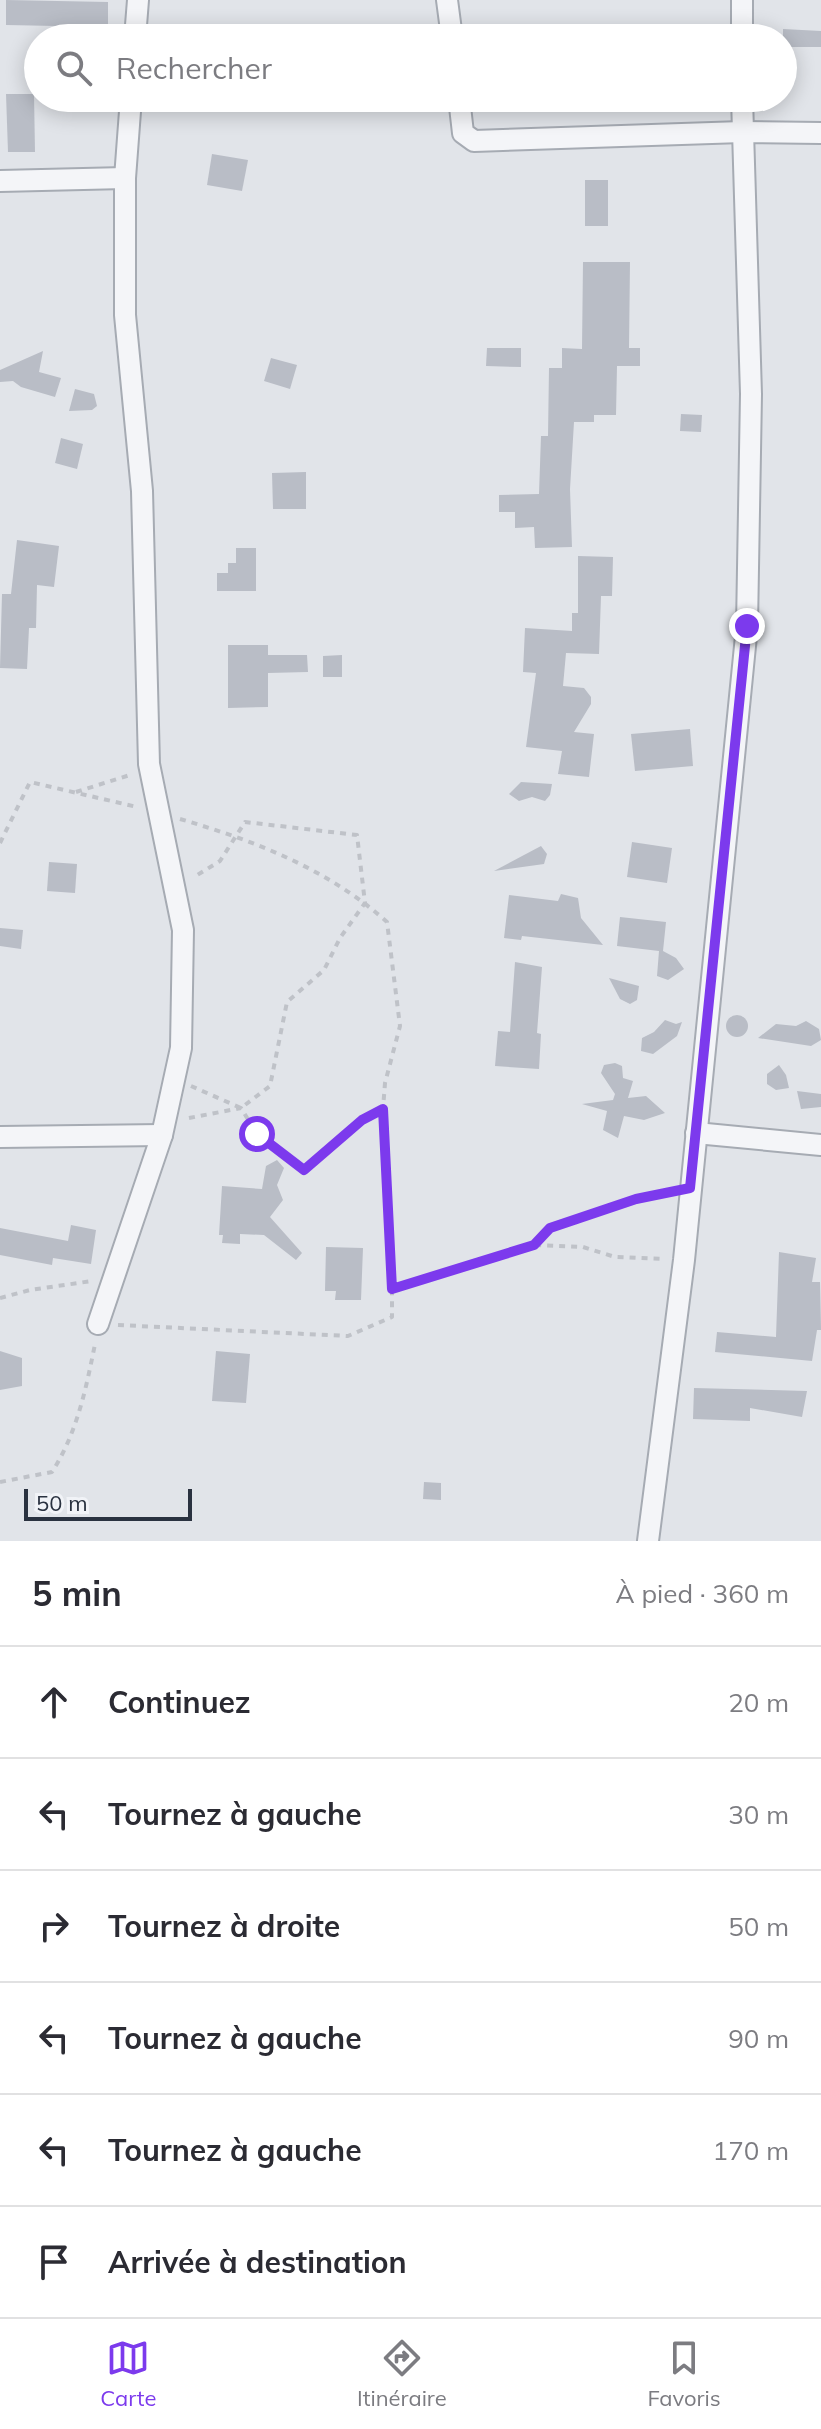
<!DOCTYPE html>
<html lang="fr">
<head>
<meta charset="utf-8">
<style>
  :root { --surface:#fff; --page:#f2f2f3; --text:#2b2b33; --muted:#7c7c81; --line:#e1e1e2; --accent:#7c3aed }
  body { margin:0; font-family:Mulish,sans-serif; background:var(--page); color:var(--text) }
  .scale { position:absolute; left:24px; bottom:20px; width:168px; box-sizing:border-box; padding-left:8px; border:4px solid #2a3240; border-top:0; font-size:22px; line-height:28px; white-space:nowrap; color:#2a3240; -webkit-text-stroke:6px #f1f3f7; paint-order:stroke }
  .stop { position:absolute; width:24px; height:24px; margin:-18px; border:6px solid #7c3aed; border-radius:50%; background:#fff }
  .stop.end { background:#7c3aed; border-color:#fff; box-shadow:0 2px 8px #0008 }
  .list { margin:0; padding:0; list-style:none }
  h2 { display:flex; justify-content:space-between; align-items:center; height:104px; margin:0; padding:0 32px; font-size:34px }
  h2 small { font-size:26px; font-weight:400; color:var(--muted) }
  .list li { display:grid; grid-template-columns:52px 1fr auto; gap:24px; align-items:center; box-sizing:border-box; height:112px; padding:0 32px; border-top:2px solid var(--line) }
  .list b { display:block; font-size:30px; white-space:nowrap }
  .list em { font-size:26px; font-style:normal; color:var(--muted) }
  .icon { flex:none; width:44px; height:44px; fill:none; stroke:currentColor; stroke-width:2; stroke-linecap:round; stroke-linejoin:round }
  .map { position:relative; flex:none; width:821px; height:1541px; overflow:hidden }
  .search { position:absolute; background:var(--surface); box-shadow:0 4px 20px #0003; left:24px; right:24px; top:24px; height:88px; display:flex; align-items:center; gap:20px; box-sizing:border-box; padding:0 28px; border-radius:44px; color:var(--muted); font-size:30px }
  .sheet { height:776px; background:var(--surface) }
  nav { display:flex; justify-content:space-around; align-items:center; box-sizing:border-box; height:112px; border-top:2px solid var(--line); background:var(--surface); font-size:22px; color:var(--muted) }
  nav a { display:grid; justify-items:center; gap:4px }
  nav .on { color:var(--accent) }
  .map>svg:first-child { display:block }
</style>
</head>
<body>
<div class="map">
<svg width="821" height="1541" viewBox="0 0 821 1541">
  <rect width="100%" height="100%" fill="#e1e4e9"/>
  <!-- building -->
  <g fill="#b9bdc6">
    <path d="M6 0 108 2V27L6 25Z"/>
    <path d="M783 29 821 31V47H783Z"/>
    <path d="M6 94H34L35 152H8Z"/>
    <path d="M212 154 248 160 242 191 207 185Z"/>
    <rect x="585" y="180" width="23" height="46"/>
    <path d="M583 262H630L629 348H640V366H617L616 415H594V422H574L570 489 572 547 535 548 534 527 515 528V512H499V495L539 494 541 436H548L549 368H562V348L582 349Z"/>
    <path d="M487 348H521V367L486 366Z"/>
    <path d="M43 351 39 372 61 378 55 397 21 387 13 381 0 382V370Z"/>
    <path d="M271 358 297 365 290 389 264 381Z"/>
    <path d="M75 389 94 394 97 406 92 410 69 411Z"/>
    <path d="M681 414 702 415 701 432 680 431Z"/>
    <path d="M61 438 83 444 77 469 55 463Z"/>
    <path d="M306 472V509H273L272 473Z"/>
    <path d="M17 540 59 546 54 587 37 585 36 628H29L27 669 0 668 2 594H11Z"/>
    <path d="M236 548H256V591H217V573H228V563H236Z"/>
    <path d="M578 556 613 557 612 596H601L599 654 566 653 563 686 584 688 591 697V704L574 732 594 734 589 777 558 774 562 751 526 747 536 673 523 672 525 628 572 631V613H578Z"/>
    <path d="M228 645H268V655H307L308 672 268 673V707L228 708Z"/>
    <path d="M342 655V677H323V656Z"/>
    <path d="M690 729 693 766 635 771 631 734Z"/>
    <path d="M521 782 552 784 550 795 545 801 532 797 519 801 509 794Z"/>
    <path d="M632 842 672 848 667 883 627 877Z"/>
    <path d="M541 846 547 854 544 864 494 871Z"/>
    <path d="M49 862 77 864 75 893 47 891Z"/>
    <path d="M561 894 578 898 581 918 603 945 522 936 521 940 504 938 509 895 558 901Z"/>
    <path d="M620 917 666 922 663 951 676 958 684 969 668 980 657 976 659 951 617 946Z"/>
    <path d="M0 928 23 930 21 949 0 946Z"/>
    <path d="M515 962 542 967 537 1033 541 1034 539 1069 495 1066 498 1031 510 1032Z"/>
    <path d="M609 978 639 986 637 1000 630 1004 620 999Z"/>
    <circle cx="737" cy="1026" r="11"/>
    <path d="M665 1020 676 1024 682 1022 677 1036 653 1054 641 1051 642 1038 654 1032Z"/>
    <path d="M806 1021 819 1029 821 1040 811 1046 758 1038 776 1024 796 1026Z"/>
    <path d="M615 1063 622 1066 623 1078 633 1081 628 1098 646 1096 665 1113 644 1120 624 1116 618 1138 603 1130 607 1111 582 1104 613 1100 615 1094 601 1073 604 1065Z"/>
    <path d="M779 1065 786 1075 789 1088 776 1090 767 1084V1074Z"/>
    <path d="M797 1091 821 1094V1107L801 1109Z"/>
    <path d="M277 1160 284 1168 277 1185 283 1200 270 1217 302 1253 296 1260 264 1235 240 1234V1244L222 1243 223 1235H219L222 1186 262 1189 266 1166Z"/>
    <path d="M71 1225 96 1230 91 1264 53 1258 52 1265 0 1255V1228L68 1241Z"/>
    <path d="M326 1247 363 1248 361 1300H335L336 1291H325Z"/>
    <path d="M779 1252 816 1258 812 1282H820L821 1330H817L812 1361 715 1352 717 1332 776 1337Z"/>
    <path d="M0 1351 22 1358V1386L0 1390Z"/>
    <path d="M216 1351 250 1354 246 1403 212 1401Z"/>
    <path d="M694 1388 807 1391 802 1417 750 1408V1421L693 1419Z"/>
    <path d="M424 1482 441 1483V1500L423 1499Z"/>
  </g>
  <g fill="none" stroke-linecap="round" stroke-linejoin="round">
    <!-- street casing -->
    <g stroke="#a6abb3" stroke-width="24">
      <g id="street">
        <path d="M447 0 452 38"/>
        <path d="M742 0V38"/>
        <path d="M135 38 138 0"/>
        <path d="M459 98 463 133 474 141 742 132 821 133"/>
        <path d="M0 181 125 178"/>
        <path d="M696 1133 821 1145"/>
        <path d="M0 1137 162 1135"/>
        <path d="M98 1324 162 1135 181 1048 183 930 149 764 142 491 125 315V178L131 98"/>
        <path d="M648 1541 684 1260 747 626 751 394 742 98"/>
      </g>
    </g>
    <!-- path -->
    <g stroke="#bfc2c8" stroke-width="4" stroke-dasharray="6 6" stroke-linecap="butt">
      <path d="M76 792 133 774"/>
      <path d="M180 819C255 841 328 869 387 922L400 1026 385 1083 383 1109 362 1120 304 1170 257 1134 241 1108 184 1119"/>
      <path d="M0 843 30 782 137 807"/>
      <path d="M191 1086 241 1108 270 1086 287 1002 324 970 340 938 365 903 357 835 245 822 220 861 194 877"/>
      <path d="M383 1109 392 1289"/>
      <path d="M534 1245 550 1228 636 1199 671 1192"/>
      <path d="M0 1298 30 1290 92 1281"/>
      <path d="M118 1325 348 1336 392 1317V1289L534 1245 583 1247 615 1257 665 1259"/>
      <path d="M0 1482 52 1472C77 1433 86 1389 95 1344"/>
    </g>
    <!-- street -->
    <use href="#street" stroke="#f4f5f8" stroke-width="20"/>
  </g>
  <g fill="none" stroke-linecap="round" stroke-linejoin="round">
    <!-- route -->
    <path stroke="#7c3aed" stroke-width="10" d="M257 1134 304 1170 362 1120 383 1109 392 1289 534 1245 550 1228 636 1199 690 1188 747 626"/>
  </g>
</svg>
<div class="scale">50 m</div>
<div class="stop" style="left:257px;top:1134px"></div>
<div class="stop end" style="left:747px;top:626px"></div>
<div class="search"><svg class="icon" aria-label="search" viewBox="0 0 24 24"><circle cx="10" cy="10" r="6"/><path d="M15 15l6 6"/></svg>Rechercher</div>
</div>
<section class="sheet">
<h2>5 min<small>À pied · 360 m</small></h2>
<ul class="list">
<li><svg class="icon" aria-label="ahead" viewBox="0 0 24 24"><path d="M12 20V5M6 11l6-6 6 6"/></svg><div><b>Continuez</b></div><em>20 m</em></li>
<li><svg class="icon" aria-label="left" viewBox="0 0 24 24"><path d="M17 20v-9H6M10 6l-5 5 5 5"/></svg><div><b>Tournez à gauche</b></div><em>30 m</em></li>
<li><svg class="icon" aria-label="right" viewBox="0 0 24 24"><path d="M7 20v-9h11M14 6l5 5-5 5"/></svg><div><b>Tournez à droite</b></div><em>50 m</em></li>
<li><svg class="icon" aria-label="left" viewBox="0 0 24 24"><path d="M17 20v-9H6M10 6l-5 5 5 5"/></svg><div><b>Tournez à gauche</b></div><em>90 m</em></li>
<li><svg class="icon" aria-label="left" viewBox="0 0 24 24"><path d="M17 20v-9H6M10 6l-5 5 5 5"/></svg><div><b>Tournez à gauche</b></div><em>170 m</em></li>
<li><svg class="icon" aria-label="arrive" viewBox="0 0 24 24"><path d="M6 21V4h12l-3 4 3 4H6"/></svg><div><b>Arrivée à destination</b></div></li>
</ul>
</section>
<nav>
<a class="on"><svg class="icon" aria-label="map" viewBox="0 0 24 24"><path d="M3 6l6-2 6 2 6-2v14l-6 2-6-2-6 2zM9 4v14M15 6v14"/></svg>Carte</a>
<a><svg class="icon" aria-label="directions" viewBox="0 0 24 24"><path d="M12 3l9 9-9 9-9-9zM9 14v-3h6M13 9l2 2-2 2"/></svg>Itinéraire</a>
<a><svg class="icon" aria-label="saved" viewBox="0 0 24 24"><path d="M7 4h10v16l-5-4-5 4z"/></svg>Favoris</a>
</nav>
</body>
</html>
